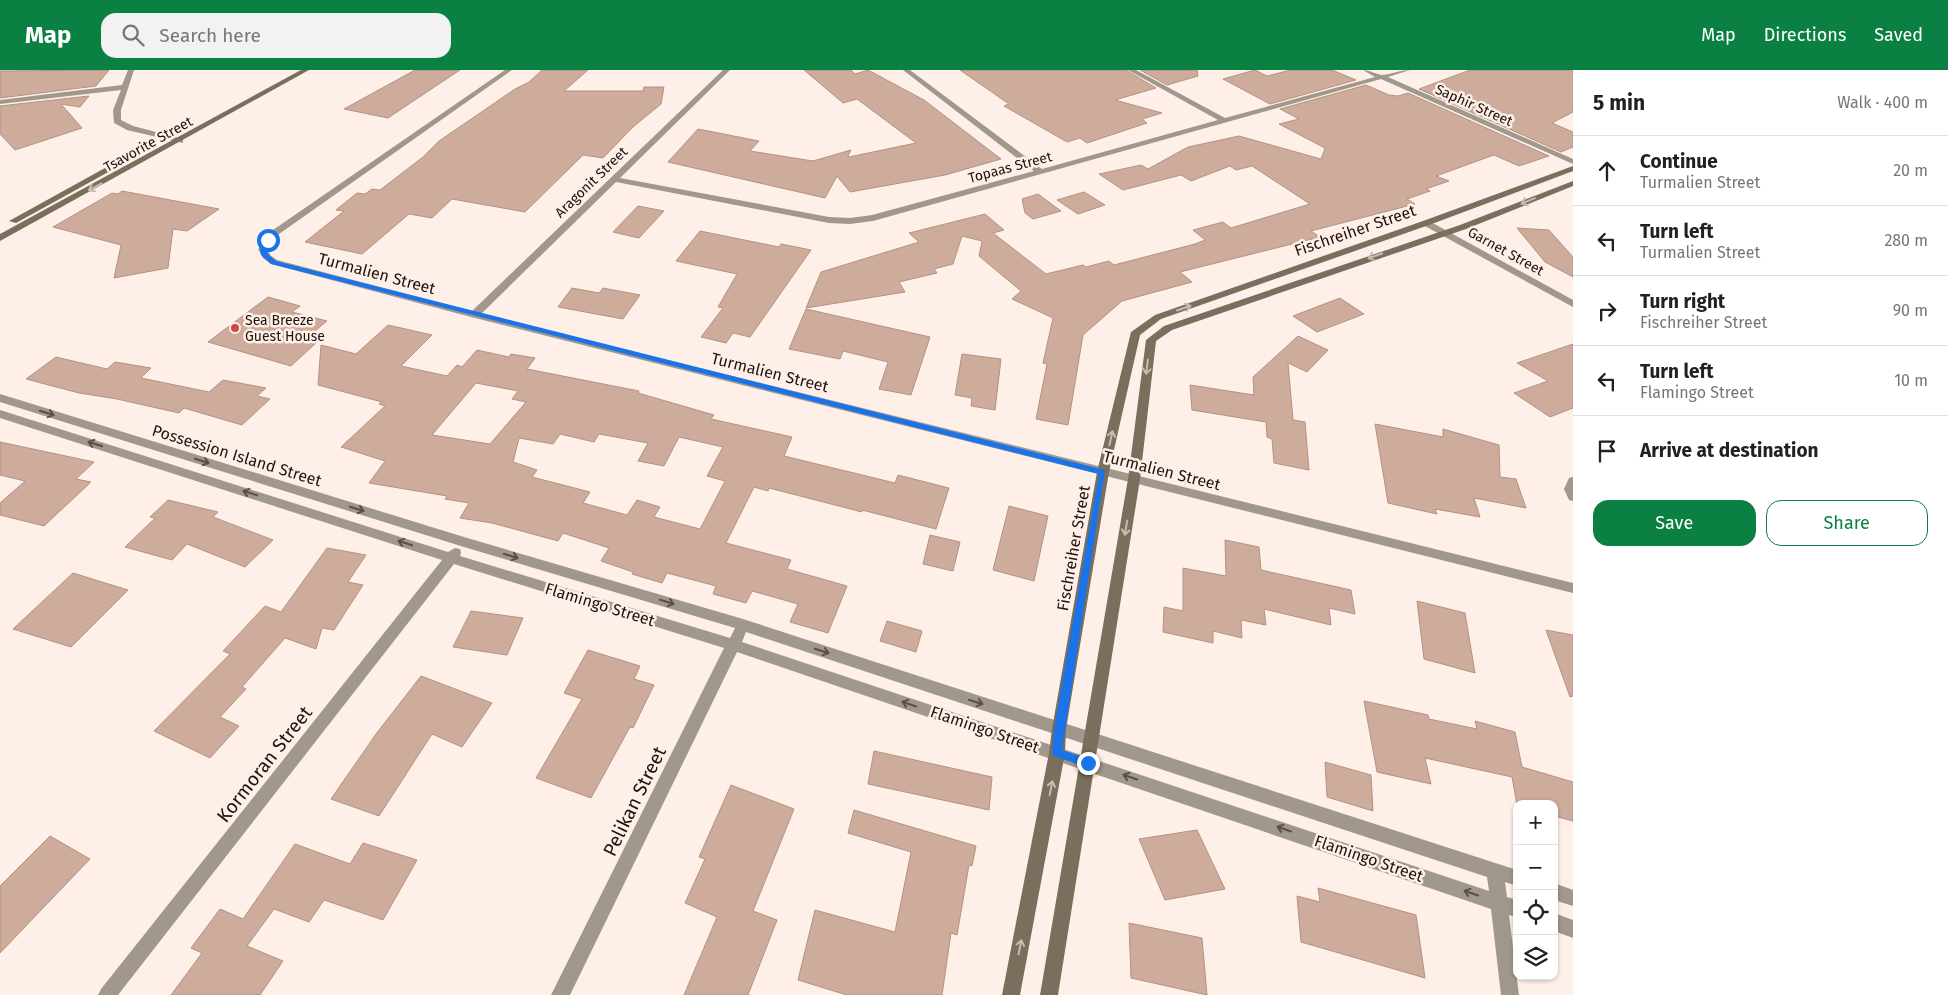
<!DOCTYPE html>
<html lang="en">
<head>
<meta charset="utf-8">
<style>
  :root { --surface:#fff; --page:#f2f2f2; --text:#202124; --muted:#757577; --line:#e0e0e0; --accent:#0b8043 }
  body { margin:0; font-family:"Fira Sans",sans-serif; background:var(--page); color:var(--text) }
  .controls { position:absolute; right:15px; bottom:15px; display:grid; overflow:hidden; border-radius:10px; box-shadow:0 1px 4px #0004 }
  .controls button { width:45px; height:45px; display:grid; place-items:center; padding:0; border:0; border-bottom:1px solid var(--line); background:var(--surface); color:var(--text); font:25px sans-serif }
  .stop { position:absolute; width:15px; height:15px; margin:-11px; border:4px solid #1a73e8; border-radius:50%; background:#fff }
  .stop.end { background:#1a73e8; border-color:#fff; box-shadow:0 1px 5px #0008 }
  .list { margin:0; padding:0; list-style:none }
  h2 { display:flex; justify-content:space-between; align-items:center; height:65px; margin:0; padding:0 20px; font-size:21px }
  h2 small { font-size:16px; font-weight:400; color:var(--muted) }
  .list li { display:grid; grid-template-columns:32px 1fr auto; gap:15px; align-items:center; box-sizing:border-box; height:70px; padding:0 20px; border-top:1px solid var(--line) }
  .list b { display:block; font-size:19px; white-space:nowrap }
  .list p { margin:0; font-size:16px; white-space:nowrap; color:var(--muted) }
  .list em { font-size:16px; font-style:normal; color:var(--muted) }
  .actions { display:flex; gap:10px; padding:15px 20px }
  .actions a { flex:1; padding:11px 0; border:1px solid var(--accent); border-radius:15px; text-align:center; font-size:18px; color:var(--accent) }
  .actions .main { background:var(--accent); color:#fff }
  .icon { flex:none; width:28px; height:28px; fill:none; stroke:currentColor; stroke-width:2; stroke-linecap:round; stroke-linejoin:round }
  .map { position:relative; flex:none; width:1573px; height:925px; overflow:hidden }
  header { display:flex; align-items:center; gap:30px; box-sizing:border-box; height:70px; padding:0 25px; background:var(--accent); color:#fff }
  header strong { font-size:24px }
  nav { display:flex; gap:28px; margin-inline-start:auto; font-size:18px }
  .search { width:350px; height:45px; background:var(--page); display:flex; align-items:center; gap:12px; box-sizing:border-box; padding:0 18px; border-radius:15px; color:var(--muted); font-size:19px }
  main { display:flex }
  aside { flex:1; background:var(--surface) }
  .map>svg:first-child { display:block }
</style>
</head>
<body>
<header>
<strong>Map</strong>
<div class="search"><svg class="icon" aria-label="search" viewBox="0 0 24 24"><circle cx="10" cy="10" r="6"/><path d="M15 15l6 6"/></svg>Search here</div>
<nav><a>Map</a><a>Directions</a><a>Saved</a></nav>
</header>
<main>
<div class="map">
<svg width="1573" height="925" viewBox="0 0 1573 925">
  <rect width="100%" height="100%" fill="#feefe8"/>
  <!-- building -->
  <g fill="#ceac9c" stroke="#b39282" fill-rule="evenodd">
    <path d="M109 0 96 16 0 28V1Z"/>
    <path d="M415 0H460L388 48 344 39Z"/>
    <path d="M542 0H588L564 21H643L644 17H664L661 34 633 57 603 88 583 85 525 142 452 129 432 148 409 144 362 184 305 172 344 141 336 140 357 123 365 124 372 119 380 120 423 87 439 71 515 19 529 12Z"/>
    <path d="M804 0H851L855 4 868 0 924 30 1001 89 945 105 850 122 837 106 825 128 668 92 698 59 759 71 750 81 813 91 851 80 848 86 849 87 916 73 857 29 843 33Z"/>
    <path d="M960 0H1126L1156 18 1115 30 1162 43 1142 49 1147 53 1087 73 1080 68 1067 72 1004 36 1009 34Z"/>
    <path d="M1140 0H1197L1198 6 1167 15Z"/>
    <path d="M1255 0 1267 6 1291 0H1332L1356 10 1270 34 1223 9Z"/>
    <path d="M1470 0H1573V42L1552 53 1573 62V77L1561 82 1419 19Z"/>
    <path d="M1366 15 1389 25 1398 26 1408 23 1549 86 1519 96 1494 85 1436 106 1449 111 1426 119 1430 121 1407 129 1415 134 1311 161 1320 167 1180 202 1192 212 1122 231 1083 265 1068 355 1036 349 1047 294 1043 293 1053 248 1012 229 1021 221 979 186 982 171 962 166 953 194 934 199 937 203 899 212 905 222 806 238 821 202 919 172 909 163 985 144 1004 160 993 163 1046 204 1083 195 1086 197 1109 191 1114 195 1195 174 1205 170 1193 160 1223 152 1231 158 1310 134 1252 96 1236 100 1230 96 1191 111 1181 105 1123 120 1099 104 1141 95 1148 99 1188 77 1239 66 1321 89 1325 78 1279 54 1299 49 1280 39Z"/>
    <path d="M89 26 80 37 61 34 82 58 15 80 0 64V36Z"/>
    <path d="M122 121 219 139 187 161 173 159 168 198 114 208 121 175 53 157 112 123 118 124Z"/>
    <path d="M1084 122 1105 135 1078 144 1057 130Z"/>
    <path d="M1038 124 1061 141 1033 149 1025 143 1022 129Z"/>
    <path d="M638 136 664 141 639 168 613 162Z"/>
    <path d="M1517 158 1549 160 1573 187V207L1545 192Z"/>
    <path d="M700 161 779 177 781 174 811 180 750 267 733 263 726 273 701 267 723 238 718 237 737 204 676 191Z"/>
    <path d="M572 218 599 223 603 218 640 225 623 249 558 237Z"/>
    <path d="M268 227 300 236 292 242 327 251 304 270 316 273 291 296 208 272Z"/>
    <path d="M1340 228 1364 244 1317 262 1293 246Z"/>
    <path d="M806 239 930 267 911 325 879 319 888 292 843 281 840 289 789 279Z"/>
    <path d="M388 255 432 265 401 296 447 306 457 295 462 297 477 280 509 287 511 284 535 288 527 299 639 321 638 323 714 345 711 349 792 367 784 386 895 413 898 405 949 418 936 459 862 440V442L769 418 768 421 754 417 726 473 791 490 787 499 847 516 828 563 790 552 798 534 752 521 746 533 713 524 716 516 667 503 662 513 632 504 633 502 601 491 609 478 563 463 558 471 492 453 460 448 469 433 445 429 447 426 369 413 385 391 341 377 385 336 379 334 382 332 318 315 321 275 356 284ZM476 313 518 321 512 329 526 332 490 374 432 365ZM560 364 594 372 599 364 648 373 638 391 664 396 679 367 723 377 707 406 725 411 700 459 654 447 660 437 637 430 627 445 583 433 590 422 532 407 537 400 513 392 519 368 553 374Z"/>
    <path d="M1298 266 1328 280 1307 302 1288 293 1293 350 1305 352 1309 400 1274 393 1272 369 1267 367 1266 352 1192 340 1190 315 1254 325 1253 307Z"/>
    <path d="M1573 274V338L1550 347 1514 323 1548 311 1517 293Z"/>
    <path d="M962 284 1001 289 995 340 971 336 972 328 955 325Z"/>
    <path d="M56 287 107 299 115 292 151 298 141 308 209 322 223 310 266 318 257 326 270 329 242 355 184 338 179 343 117 329 79 323 26 309Z"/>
    <path d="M1375 354 1443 367V359L1499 375 1500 407 1516 409 1526 438 1474 428 1480 447 1435 439 1437 444 1388 433Z"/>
    <path d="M0 372 94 392 76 409 91 412 44 456 0 445V433L25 411 0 405Z"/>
    <path d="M168 430 218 442 213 447 273 470 245 497 187 474 172 490 125 477 155 448 150 447Z"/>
    <path d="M1009 436 1048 446 1034 511 993 500Z"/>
    <path d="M930 465 960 472 953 501 923 494Z"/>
    <path d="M1225 470 1259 477 1261 500 1351 520 1355 544 1329 538 1331 555 1264 539 1266 555 1241 550 1242 568 1213 561V573L1163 562 1164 537 1183 541V498L1226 506Z"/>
    <path d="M327 478 366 485 348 512 363 515 334 560 322 558 316 579 285 568 242 617 246 619 220 647 239 656 210 688 154 661 230 584 223 581 265 536 281 542Z"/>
    <path d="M73 503 128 520 71 577 13 559Z"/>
    <path d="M1417 531 1465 543 1475 603 1424 589Z"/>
    <path d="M471 541 523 548 507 585 453 577Z"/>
    <path d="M887 551 922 561 916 582 880 571Z"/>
    <path d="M1546 560 1573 565V626L1570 627Z"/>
    <path d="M588 580 640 596 634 609 654 615 633 658 630 657 591 728 536 708 582 629 564 623Z"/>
    <path d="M421 606 492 633 462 677 432 664 379 746 331 729 376 664Z"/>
    <path d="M1364 631 1428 645 1429 649 1477 659 1475 651 1515 662 1522 697 1573 712V751L1554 746V734L1517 735 1512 707 1425 688 1431 714 1377 702Z"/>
    <path d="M874 681 992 707 989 740 868 714Z"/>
    <path d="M1325 692 1371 705 1373 741 1327 727Z"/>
    <path d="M731 715 794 739 753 841 777 850 748 925H684L717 847 685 833 705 789 699 787Z"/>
    <path d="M854 740 976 776 972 796 969 795 957 865 951 863 942 925H847L798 910 815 840 895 862 911 782 848 763Z"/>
    <path d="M1197 760 1225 819 1165 830 1139 769Z"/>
    <path d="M50 766 90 789 0 883V816Z"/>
    <path d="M363 773 417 790 383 850 324 830 309 852 274 839 247 876 283 891 260 925H171L202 883 191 878 220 839 243 849 295 774 350 794Z"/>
    <path d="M1318 818 1416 845 1425 908 1301 872 1297 826 1320 832Z"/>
    <path d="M1129 853 1202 868 1207 925 1131 908Z"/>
  </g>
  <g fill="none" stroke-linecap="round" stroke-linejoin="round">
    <!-- street -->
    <g fill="#a1988c" fill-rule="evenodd">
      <path d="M128 0H134L121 40V50L133 56 183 69V73L127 60 114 53 113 40 121 20 0 34V30L122 15Z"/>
      <path d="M505 0H512L279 164 268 179 270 185 277 190 472 241 723 0H730L620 108 829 147 850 148 872 145 1034 101 903 0H910L1042 99 1218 50 1128 0H1136L1225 48 1375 7 1363 0C1370 0 1375 4 1382 5 1388 5 1401 0 1410 0L1388 7 1573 89V94L1381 9 873 151 850 154 829 153 616 112 481 244 1573 513V523L471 247 271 194 263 188 258 179 273 160Z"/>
      <path d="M1423 151H1429L1573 230V237L1423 155Z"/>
      <path d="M0 324 464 467 743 549 1517 800V816L1505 812 1507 827 1517 830V847L1509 845 1519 925H1501L1491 839 737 582 570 925H551L724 578 454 494 118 925H98L101 919 442 490 0 348V340L448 482 455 478 460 479 461 483 460 486 730 568 735 558 464 477 0 332ZM746 562 1487 807 1489 821 742 572Z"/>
      <path d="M1573 407V431L1569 430 1564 419 1569 408Z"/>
      <path d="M1554 813 1573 820V836L1554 830Z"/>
      <path d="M1554 843 1573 850V868L1554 861Z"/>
    </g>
    <!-- secondary -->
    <g fill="#7a6e5c" fill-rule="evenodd">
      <path d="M301 0H309L0 171V164Z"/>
      <path d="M1573 96V101L1429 155 1161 249 1140 265 1109 402 1066 659 1065 683 1020 925H1002L1049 683 1052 659 1097 402 1131 262 1155 245 1423 151Z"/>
      <path d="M105 98 112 100 16 153 9 151Z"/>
      <path d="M1573 111V116L1466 159 1172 260 1156 271 1140 409 1058 925H1040L1128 409 1146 270 1164 256 1460 155Z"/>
    </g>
  </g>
  <!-- one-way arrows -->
  <defs><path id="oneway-shaft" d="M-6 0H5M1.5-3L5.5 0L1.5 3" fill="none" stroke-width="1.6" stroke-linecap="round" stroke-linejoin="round" transform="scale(1.25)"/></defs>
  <g stroke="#c9bbb0">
    <use href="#oneway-shaft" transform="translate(95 117) rotate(152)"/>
    <use href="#oneway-shaft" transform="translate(1528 131) rotate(158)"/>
    <use href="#oneway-shaft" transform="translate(1375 186) rotate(161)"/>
    <use href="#oneway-shaft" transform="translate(1184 238) rotate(-19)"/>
    <use href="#oneway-shaft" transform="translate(1147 297) rotate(97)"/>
    <use href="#oneway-shaft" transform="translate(1111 368) rotate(-77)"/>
    <use href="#oneway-shaft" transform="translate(1126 458) rotate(99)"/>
    <use href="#oneway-shaft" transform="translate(1051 718) rotate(-79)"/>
    <use href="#oneway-shaft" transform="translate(1020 877) rotate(-79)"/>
  </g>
  <g stroke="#5a4f46">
    <use href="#oneway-shaft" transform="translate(47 343) rotate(17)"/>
    <use href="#oneway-shaft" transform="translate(95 374) rotate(-162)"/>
    <use href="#oneway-shaft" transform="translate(202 391) rotate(17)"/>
    <use href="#oneway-shaft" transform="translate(250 423) rotate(-162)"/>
    <use href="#oneway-shaft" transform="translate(357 439) rotate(17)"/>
    <use href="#oneway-shaft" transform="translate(405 473) rotate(-162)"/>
    <use href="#oneway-shaft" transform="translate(511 486) rotate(17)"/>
    <use href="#oneway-shaft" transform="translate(667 532) rotate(17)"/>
    <use href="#oneway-shaft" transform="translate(822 581) rotate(18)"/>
    <use href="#oneway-shaft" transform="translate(976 632) rotate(18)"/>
    <use href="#oneway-shaft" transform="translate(909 634) rotate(-161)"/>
    <use href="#oneway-shaft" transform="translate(1130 707) rotate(-161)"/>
    <use href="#oneway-shaft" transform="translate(1284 759) rotate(-161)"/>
    <use href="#oneway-shaft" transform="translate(1471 823) rotate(-161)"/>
  </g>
  <!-- route -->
  <path fill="#1a73e8" d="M268 168 271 170C264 181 266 183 276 191L1105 400 1062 680 1092 690V696L1088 698 1054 686 1052 683 1054 659 1099 404 271 194 261 185 260 179Z"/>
  <!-- markers -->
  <circle fill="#d34446" stroke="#feefe8" stroke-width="2" cx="235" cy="258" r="5"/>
  <g text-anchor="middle" stroke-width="5" stroke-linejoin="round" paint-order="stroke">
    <!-- far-street labels -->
    <g font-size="14" fill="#1f130d" stroke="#feefe8">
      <text transform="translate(1474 35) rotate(24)" y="5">Saphir Street</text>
      <text transform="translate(148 74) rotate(-29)" y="5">Tsavorite Street</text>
      <text transform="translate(1010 97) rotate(-15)" y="5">Topaas Street</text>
      <text transform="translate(591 112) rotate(-44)" y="5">Aragonit Street</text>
      <text transform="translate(1506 181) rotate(29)" y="5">Garnet Street</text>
    </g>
    <!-- far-poi labels -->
    <g font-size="14" fill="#1f130d" stroke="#feefe8" text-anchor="start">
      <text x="245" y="255">Sea Breeze<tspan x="245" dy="16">Guest House</tspan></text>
    </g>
    <!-- street labels -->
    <g font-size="16" fill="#1f130d" stroke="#feefe8">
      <text transform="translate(1355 160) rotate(-19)" y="6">Fischreiher Street</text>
      <text transform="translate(377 203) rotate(15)" y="6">Turmalien Street</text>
      <text transform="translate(770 302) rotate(14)" y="6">Turmalien Street</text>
      <text transform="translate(237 385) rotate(17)" y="6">Possession Island Street</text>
      <text transform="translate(1162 400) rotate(14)" y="6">Turmalien Street</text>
      <text transform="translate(1073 478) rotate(-80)" y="6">Fischreiher Street</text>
      <text transform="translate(600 534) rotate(17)" y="6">Flamingo Street</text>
      <text transform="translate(985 659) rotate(19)" y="6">Flamingo Street</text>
      <text transform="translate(1369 788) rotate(19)" y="6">Flamingo Street</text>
    </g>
    <!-- near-street labels -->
    <g font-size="19" fill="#1f130d" stroke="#feefe8">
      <text transform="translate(264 694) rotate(-52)" y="7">Kormoran Street</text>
      <text transform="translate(634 731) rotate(-64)" y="7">Pelikan Street</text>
    </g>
  </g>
</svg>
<div class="controls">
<button>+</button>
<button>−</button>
<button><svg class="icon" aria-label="locate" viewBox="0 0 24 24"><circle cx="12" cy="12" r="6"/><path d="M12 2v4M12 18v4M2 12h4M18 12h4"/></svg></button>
<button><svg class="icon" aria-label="layers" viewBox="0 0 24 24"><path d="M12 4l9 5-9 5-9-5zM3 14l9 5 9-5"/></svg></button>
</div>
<div class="stop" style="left:268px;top:170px"></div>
<div class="stop end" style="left:1088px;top:693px"></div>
</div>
<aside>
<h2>5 min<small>Walk · 400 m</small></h2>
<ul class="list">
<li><svg class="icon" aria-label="ahead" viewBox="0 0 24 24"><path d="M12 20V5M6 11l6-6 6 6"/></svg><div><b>Continue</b><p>Turmalien Street</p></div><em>20 m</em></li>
<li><svg class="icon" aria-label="left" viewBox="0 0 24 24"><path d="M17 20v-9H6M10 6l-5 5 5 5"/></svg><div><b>Turn left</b><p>Turmalien Street</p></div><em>280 m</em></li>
<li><svg class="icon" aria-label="right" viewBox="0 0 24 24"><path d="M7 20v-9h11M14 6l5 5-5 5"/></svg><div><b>Turn right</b><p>Fischreiher Street</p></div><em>90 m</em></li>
<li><svg class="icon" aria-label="left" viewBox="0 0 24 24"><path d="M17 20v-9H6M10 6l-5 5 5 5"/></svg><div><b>Turn left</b><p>Flamingo Street</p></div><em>10 m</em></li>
<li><svg class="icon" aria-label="arrive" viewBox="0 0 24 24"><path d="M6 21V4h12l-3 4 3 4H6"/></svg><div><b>Arrive at destination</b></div></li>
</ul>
<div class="actions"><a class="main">Save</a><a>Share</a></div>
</aside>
</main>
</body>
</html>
